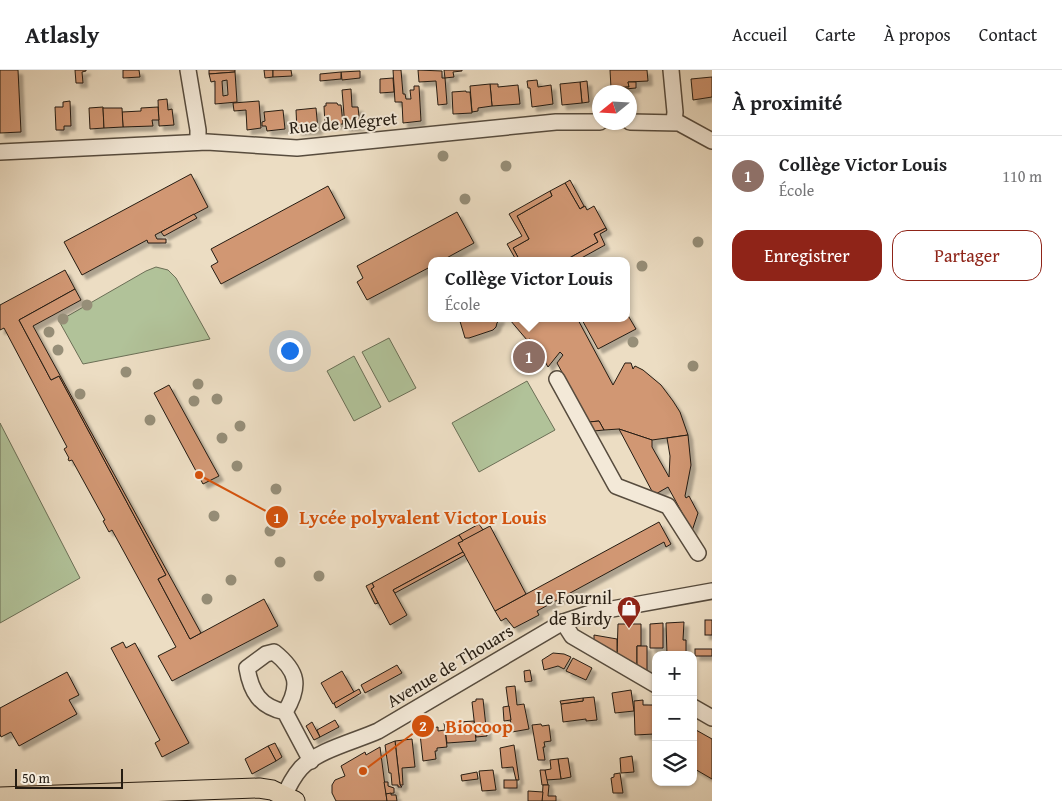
<!DOCTYPE html>
<html lang="fr">
<head>
<meta charset="utf-8">
<style>
  :root { --surface:#fff; --page:#f2f2f2; --text:#202124; --muted:#757577; --line:#e0e0e0; --accent:#8f2418 }
  body { margin:0; font-family:"Gentium Book Plus",serif; background:var(--page); color:var(--text) }
  .controls { position:absolute; right:15px; bottom:15px; display:grid; overflow:hidden; border-radius:10px; box-shadow:0 1px 4px #0004 }
  .controls button { width:45px; height:45px; display:grid; place-items:center; padding:0; border:0; border-bottom:1px solid var(--line); background:var(--surface); color:var(--text); font:25px sans-serif }
  .compass { position:absolute; left:592px; top:15px; width:45px; height:45px; border-radius:50%; background:var(--surface); box-shadow:0 1px 4px #0004; rotate:252deg }
  .scale { position:absolute; left:15px; bottom:12px; width:108px; box-sizing:border-box; padding-left:5px; border:2px solid #251c12; border-top:0; font-size:14px; line-height:18px; white-space:nowrap; color:#251c12; -webkit-text-stroke:4px #f3e9d8; paint-order:stroke }
  .you { position:absolute; left:289px; top:280px; width:18px; height:18px; margin:-12px; border:4px solid #fff; border-radius:50%; background:#1a73e8; box-shadow:0 0 0 8px #1a73e833 }
  .badge { display:grid; place-items:center; width:32px; height:32px; border-radius:50%; background:var(--accent); color:#fff; font-size:16px; font-weight:700 }
  .pin { position:absolute; translate:-50% -50%; border:2px solid #fff; box-shadow:0 1px 5px #0006 }
  .popup { position:absolute; left:428px; top:187px; width:202px; height:65px; box-sizing:border-box; display:grid; place-content:center; border-radius:10px; background:var(--surface); filter:drop-shadow(0 1px 4px #0005); font-size:16px; white-space:nowrap; color:var(--muted) }
  .popup b { font-size:19px; color:var(--text) }
  .popup::after { content:''; position:absolute; left:50%; top:100%; margin-left:-10px; border:10px solid transparent; border-top-color:var(--surface) }
  .list { margin:0; padding:0; list-style:none }
  h2 { display:flex; justify-content:space-between; align-items:center; height:65px; margin:0; padding:0 20px; font-size:21px }
  h2 small { font-size:16px; font-weight:400; color:var(--muted) }
  .list li { display:grid; grid-template-columns:32px 1fr auto; gap:15px; align-items:center; box-sizing:border-box; height:80px; padding:0 20px; border-top:1px solid var(--line) }
  .list b { display:block; font-size:19px; white-space:nowrap }
  .list p { margin:0; font-size:16px; white-space:nowrap; color:var(--muted) }
  .list em { font-size:16px; font-style:normal; color:var(--muted) }
  .actions { display:flex; gap:10px; padding:15px 20px }
  .actions a { flex:1; padding:11px 0; border:1px solid var(--accent); border-radius:15px; text-align:center; font-size:18px; color:var(--accent) }
  .actions .main { background:var(--accent); color:#fff }
  .icon { flex:none; width:28px; height:28px; fill:none; stroke:currentColor; stroke-width:2; stroke-linecap:round; stroke-linejoin:round }
  .map { position:relative; flex:none; width:712px; height:731px; overflow:hidden }
  header { display:flex; align-items:center; gap:30px; box-sizing:border-box; height:70px; padding:0 25px; background:var(--surface); border-bottom:1px solid var(--line) }
  header strong { font-size:24px }
  nav { display:flex; gap:28px; margin-inline-start:auto; font-size:18px }
  main { display:flex }
  aside { flex:1; background:var(--surface) }
  .map>svg:first-child { display:block }
</style>
</head>
<body>
<header>
<strong>Atlasly</strong>
<nav><a>Accueil</a><a>Carte</a><a>À propos</a><a>Contact</a></nav>
</header>
<main>
<div class="map">
<svg width="712" height="731" viewBox="0 0 712 731">
  <defs>
    <filter id="shadow"><feDropShadow dx="4.5" dy="4.5" stdDeviation="1" flood-color="#0004"/></filter>
  </defs>
  <rect width="100%" height="100%" fill="#ecddc3"/>
  <filter id="stains"><feTurbulence type="fractalNoise" baseFrequency=".004" numOctaves="4"/><feColorMatrix values="0 0 0 0 .2 0 0 0 0 .09 0 0 0 0 .02 0 0 0 .5 -.17"/></filter>
  <radialGradient id="worn" r=".72"><stop offset=".6" stop-color="#630" stop-opacity="0"/><stop offset="1" stop-color="#630" stop-opacity=".3"/></radialGradient>
  <!-- green -->
  <g fill="#b1c299" stroke="#6b6f56">
    <path d="M156 197 168 200 176 208 210 269 83 294 59 251 146 201Z"/>
    <path d="M389 268 416 318 389 332 362 282Z"/>
    <path d="M354 286 381 337 354 351 327 301Z"/>
    <path d="M527 311 555 360 479 402 452 353Z"/>
    <path d="M0 353 80 508 0 553Z"/>
  </g>
  <!-- building -->
  <g fill="#d19773" stroke="#251c12" fill-rule="evenodd" filter="url(#shadow)">
    <path d="M0 0H18L21 62 0 63Z"/>
    <path d="M75 0H86V1L82 2 83 13H76Z"/>
    <path d="M123 0H139L140 7 123 8Z"/>
    <path d="M209 0H235V2L209 4Z"/>
    <path d="M264 0H273V7L265 8Z"/>
    <path d="M273 0H291L292 6 273 7Z"/>
    <path d="M393 0H401L403 24H405L406 29H411L410 20H414V16H419L421 51 403 53 402 32H395Z"/>
    <path d="M418 0 442 1V8H445L447 34 438 35 436 11 419 12Z"/>
    <path d="M444 0H462V1L453 2 454 7 445 8Z"/>
    <path d="M610 0H647L648 11 628 12 629 17 611 18Z"/>
    <path d="M360 1V8L342 10 341 2Z"/>
    <path d="M235 2 237 32 215 34V11L211 12 209 4ZM227 10 228 25 223 26 222 11Z"/>
    <path d="M341 2V9L320 11V4Z"/>
    <path d="M712 7V27L693 30 691 9Z"/>
    <path d="M393 8 394 22 380 23V9Z"/>
    <path d="M537 10 538 17 551 15 553 34 532 37 530 18H528L527 11Z"/>
    <path d="M587 11 589 32 582 33 580 12Z"/>
    <path d="M580 12 582 33 562 35 560 14Z"/>
    <path d="M628 12H636V18L625 19 620 22H616V20H609L611 18 629 17Z"/>
    <path d="M490 14H498V17L518 15 520 34 492 36Z"/>
    <path d="M490 14 492 36 478 38V41L472 42 470 16Z"/>
    <path d="M351 19 352 37H358L360 56 345 57 342 20Z"/>
    <path d="M466 21V22H470L472 43 453 44 452 22Z"/>
    <path d="M167 29 168 40 172 39 174 55 159 56 158 30Z"/>
    <path d="M70 31 71 56H64V60H56L55 37H63V32Z"/>
    <path d="M259 31 261 58 247 60 246 40 234 41 233 33Z"/>
    <path d="M326 33H337L338 35H341L343 54 325 55 324 36H326Z"/>
    <path d="M103 37 104 58 90 59 89 38Z"/>
    <path d="M158 37 159 50H152L153 56 123 57 122 42 141 41V38Z"/>
    <path d="M103 38H122L123 57 104 58Z"/>
    <path d="M316 38 318 60 297 61 296 40Z"/>
    <path d="M283 40 285 59 267 61 266 56H262V52L265 51 264 42Z"/>
    <path d="M191 104 208 137 155 165 157 169H166V173H148L147 170 82 205 64 172Z"/>
    <path d="M570 110 584 136 580 139 565 113Z"/>
    <path d="M565 113 580 139 585 136 587 140 594 136 606 158 594 164 598 172 564 191H520L513 178 529 169 517 146 552 126 550 121Z"/>
    <path d="M328 116 345 148 221 214 211 196 218 192 211 179Z"/>
    <path d="M550 121 552 126 517 146 529 169 513 178 520 191H515L516 190 507 174 522 166 509 144Z"/>
    <path d="M457 142 474 173 441 191H432V196L367 230 357 212 363 208 357 196Z"/>
    <path d="M194 144 197 148 164 166 161 162Z"/>
    <path d="M606 158 607 160 600 164 605 175 576 191H564L598 172 594 164Z"/>
    <path d="M65 200 75 219 19 250 51 310 59 306 166 505 158 509 190 569 264 529 278 556 172 611 158 586 176 577 112 460 109 462 103 451 105 450 72 390 69 391 68 389 69 388 64 379 67 377 4 258 0 260V235Z"/>
    <path d="M75 219 81 230 33 256 201 563 190 569 158 509 166 505 59 306 51 310 19 250Z"/>
    <path d="M626 242 636 259 598 279 581 248H626Z"/>
    <path d="M459 248H500V249L497 253 496 257 493 260 469 268H465Z"/>
    <path d="M511 248H577L613 315 625 293H631L633 299 635 296 643 300 661 315 673 331 680 342 688 365 652 370 619 359 604 360 599 351 589 352 557 293 563 285 560 282 548 297 540 283 538 284 530 269 527 270 510 250Z"/>
    <path d="M169 315 219 406 203 414 154 323Z"/>
    <path d="M599 351 604 360 594 361 589 352Z"/>
    <path d="M619 359 652 370V377L669 407 670 386 667 368 688 365 691 395 685 426 686 428 689 426 698 443 692 461 668 417 654 425Z"/>
    <path d="M659 452 671 474 666 477 664 472 537 541 539 545 514 558 506 548 501 551 495 541Z"/>
    <path d="M479 454 483 460 463 471 459 465Z"/>
    <path d="M490 456 526 524 495 541 458 473Z"/>
    <path d="M459 465 463 471 458 473 463 482 393 520 407 545 390 555 371 519 374 517 372 513Z"/>
    <path d="M463 482 465 485 395 523 393 520Z"/>
    <path d="M372 513 374 517 371 519 378 533 375 534 366 516Z"/>
    <rect x="705" y="550" width="7" height="15"/>
    <path d="M684 552 683 570H686V585H667L666 553Z"/>
    <path d="M663 553V578H650V554Z"/>
    <path d="M618 554H641V576H637V596L617 585Z"/>
    <path d="M594 565 617 569V585L594 571Z"/>
    <path d="M123 572 126 578 135 573 189 673 162 687 155 673 160 670 111 578Z"/>
    <path d="M637 576H647V602L637 596Z"/>
    <rect x="695" y="579" width="17" height="7"/>
    <path d="M553 583 564 584 571 587 564 599 558 596 544 600 542 590Z"/>
    <path d="M573 588 592 598 586 610 566 601Z"/>
    <path d="M397 595 402 603 365 623 361 615Z"/>
    <path d="M530 600 532 611 525 612 524 601Z"/>
    <path d="M342 601 354 622 333 634 321 613Z"/>
    <path d="M67 602 79 625 69 630 77 644 19 676 11 662 1 667 0 664V638Z"/>
    <path d="M515 616 517 635 524 634 529 659 512 662 506 617Z"/>
    <path d="M359 619 361 623 336 638 334 633Z"/>
    <path d="M631 620 634 641 615 643 612 623Z"/>
    <path d="M594 627 597 650 586 651V649L563 652 561 634 583 631V628Z"/>
    <path d="M583 628V631L561 634 560 631Z"/>
    <path d="M476 629H483L487 666 476 667 472 632 476 631Z"/>
    <path d="M643 630V635H653L654 664 635 665 634 631Z"/>
    <path d="M509 636 511 650 504 651 503 637Z"/>
    <path d="M335 650 339 657 320 667 317 660Z"/>
    <path d="M474 651 476 671 447 673 444 653Z"/>
    <path d="M312 652 320 667 314 670 306 656Z"/>
    <path d="M541 654 542 656 549 655 551 671 544 672 545 677H543L545 690H538L532 655Z"/>
    <path d="M438 657V661L445 660 447 677 437 678V681H435L436 689 423 691 420 664 432 663 431 658Z"/>
    <path d="M696 660 712 669V709L693 698Z"/>
    <path d="M412 669 415 697 402 698 403 715H400L395 671Z"/>
    <path d="M395 671 400 715 402 717H398V715H392L391 703H389L385 675Z"/>
    <path d="M275 673 282 687 276 691 268 676Z"/>
    <path d="M514 675 519 710H516L513 697 502 698 500 678Z"/>
    <path d="M268 676 276 691 252 704 245 689Z"/>
    <path d="M380 677 387 731H336L332 723V715L335 710 345 706 341 696 365 682 366 685Z"/>
    <path d="M632 686 634 702 621 703 620 688Z"/>
    <path d="M568 688 571 707 561 709 558 689Z"/>
    <path d="M558 689 561 709 546 710 545 700 551 699 550 690Z"/>
    <path d="M493 700 496 720 482 721 479 701Z"/>
    <path d="M540 700H545L548 715H542Z"/>
    <path d="M477 702 478 709 462 711 461 705Z"/>
    <path d="M620 703 623 723H613L611 708 614 707V704Z"/>
    <rect x="504" y="710" width="13" height="8"/>
    <path d="M384 712H388V716L394 718V723L386 724Z"/>
    <path d="M543 715H549L548 726H556V731H542Z"/>
    <path d="M528 721 543 722 542 731H528Z"/>
    <path d="M391 723V725H396L397 731H387L386 724Z"/>
  </g>
  <g fill="none" stroke-linecap="round" stroke-linejoin="round">
    <!-- minor casing -->
    <g stroke="#574c3e" stroke-width="18">
      <g id="minor">
        <path d="M188 0 198 60V72"/>
        <path d="M671 0 675 42 674 52"/>
        <path d="M630 52 679 53 712 71"/>
        <path d="M0 82 207 72 297 78 556 52H600"/>
        <path d="M557 309 616 416 668 436 698 483"/>
        <path d="M563 552 572 566 656 615"/>
        <path d="M693 637 712 648"/>
        <path d="M285 642C301 616 298 601 274 582L266 584 247 598C251 622 260 637 285 642L311 691"/>
        <path d="M282 731C287 719 292 708 301 698 318 680 356 671 378 661L563 552 590 543 712 521"/>
      </g>
    </g>
    <!-- major casing -->
    <g stroke="#251c12" stroke-width="21">
      <path id="major" d="M0 727 259 718 272 720 295 731"/>
    </g>
    <!-- minor -->
    <use href="#minor" stroke="#f3e9d8" stroke-width="15"/>
    <!-- major -->
    <use href="#major" stroke="#ecddc3" stroke-width="19"/>
  </g>
  <!-- trees -->
  <g fill="#968e78">
    <circle cx="443" cy="86" r="5.5"/>
    <circle cx="506" cy="96" r="5.5"/>
    <circle cx="465" cy="129" r="5.5"/>
    <circle cx="698" cy="172" r="5.5"/>
    <circle cx="642" cy="196" r="5.5"/>
    <circle cx="87" cy="235" r="5.5"/>
    <circle cx="63" cy="249" r="5.5"/>
    <circle cx="49" cy="262" r="5.5"/>
    <circle cx="633" cy="272" r="5.5"/>
    <circle cx="58" cy="280" r="5.5"/>
    <circle cx="693" cy="296" r="5.5"/>
    <circle cx="126" cy="302" r="5.5"/>
    <circle cx="198" cy="314" r="5.5"/>
    <circle cx="80" cy="324" r="5.5"/>
    <circle cx="217" cy="329" r="5.5"/>
    <circle cx="194" cy="331" r="5.5"/>
    <circle cx="150" cy="350" r="5.5"/>
    <circle cx="240" cy="356" r="5.5"/>
    <circle cx="222" cy="368" r="5.5"/>
    <circle cx="237" cy="396" r="5.5"/>
    <circle cx="276" cy="419" r="5.5"/>
    <circle cx="214" cy="446" r="5.5"/>
    <circle cx="270" cy="461" r="5.5"/>
    <circle cx="280" cy="492" r="5.5"/>
    <circle cx="319" cy="506" r="5.5"/>
    <circle cx="231" cy="510" r="5.5"/>
    <circle cx="207" cy="529" r="5.5"/>
  </g>
  <!-- icons -->
  <defs>
    <g id="shop-pin" transform="scale(1.25)"><path d="M0 17L-7.5 6A9.5 9.5 0 1 1 7.5 6Z" fill="#8f2418" stroke="#f3e9d8"/><path d="M-5-2.5h2.3a2.7 3.5 0 0 1 5.4 0H5L5.5 6h-11ZM-1.5-2.5h3a1.5 2.3 0 0 0-3 0Z" fill="#fff"/></g>
  </defs>
  <g fill-rule="evenodd">
    <use href="#shop-pin" x="629" y="538"/>
  </g>
  <g text-anchor="middle" stroke-width="4" stroke-linejoin="round" paint-order="stroke">
    <!-- street labels -->
    <g font-size="18" fill="#251c12" stroke="#f3e9d8">
      <text transform="translate(343 53) rotate(-5)" y="6">Rue de Mégret</text>
      <text transform="translate(450 596) rotate(-31)" y="6">Avenue de Thouars</text>
    </g>
    <!-- poi labels -->
    <g font-size="18" fill="#251c12" stroke="#f3e9d8" text-anchor="end">
      <text x="612" y="534">Le Fournil<tspan x="612" dy="21">de Birdy</tspan></text>
    </g>
  </g>
  <!-- callouts -->
  <path fill="none" stroke="#d4530d" stroke-width="2" d="M199 405L277 447M363 701L423 656"/>
  <g fill="#d4530d" stroke="#f3e9d8" stroke-width="2">
    <circle cx="199" cy="405" r="5"/>
    <circle cx="363" cy="701" r="5"/>
    <circle cx="277" cy="447" r="12"/>
    <circle cx="423" cy="656" r="12"/>
  </g>
  <g font-size="15" text-anchor="middle" font-weight="bold" fill="#fff">
    <text x="277" y="453">1</text>
    <text x="423" y="661">2</text>
  </g>
  <g font-size="19" text-anchor="middle" font-weight="bold" fill="#d4530d" stroke="#f3e9d8" stroke-width="4" stroke-linejoin="round" paint-order="stroke">
    <text x="423" y="454">Lycée polyvalent Victor Louis</text>
    <text x="479" y="663">Biocoop</text>
  </g>
  <rect width="100%" height="100%" filter="url(#stains)"/>
  <rect width="100%" height="100%" fill="url(#worn)"/>
</svg>
<div class="controls">
<button>+</button>
<button>−</button>
<button><svg class="icon" aria-label="layers" viewBox="0 0 24 24"><path d="M12 4l9 5-9 5-9-5zM3 14l9 5 9-5"/></svg></button>
</div>
<svg class="compass" viewBox="-18 -18 36 36"><path d="M0-13l5 13h-10z" fill="#e53935"/><path d="M0 13l5-13h-10z" fill="#757577"/></svg>
<div class="scale">50 m</div>
<div class="you"></div>
<div class="pin badge" style="left:529px;top:287px;background:#8d6e63">1</div>
<div class="popup"><b>Collège Victor Louis</b>École</div>
</div>
<aside>
<h2>À proximité<small></small></h2>
<ul class="list">
<li><span class="badge" style="background:#8d6e63">1</span><div><b>Collège Victor Louis</b><p>École</p></div><em>110 m</em></li>
</ul>
<div class="actions"><a class="main">Enregistrer</a><a>Partager</a></div>
</aside>
</main>
</body>
</html>
